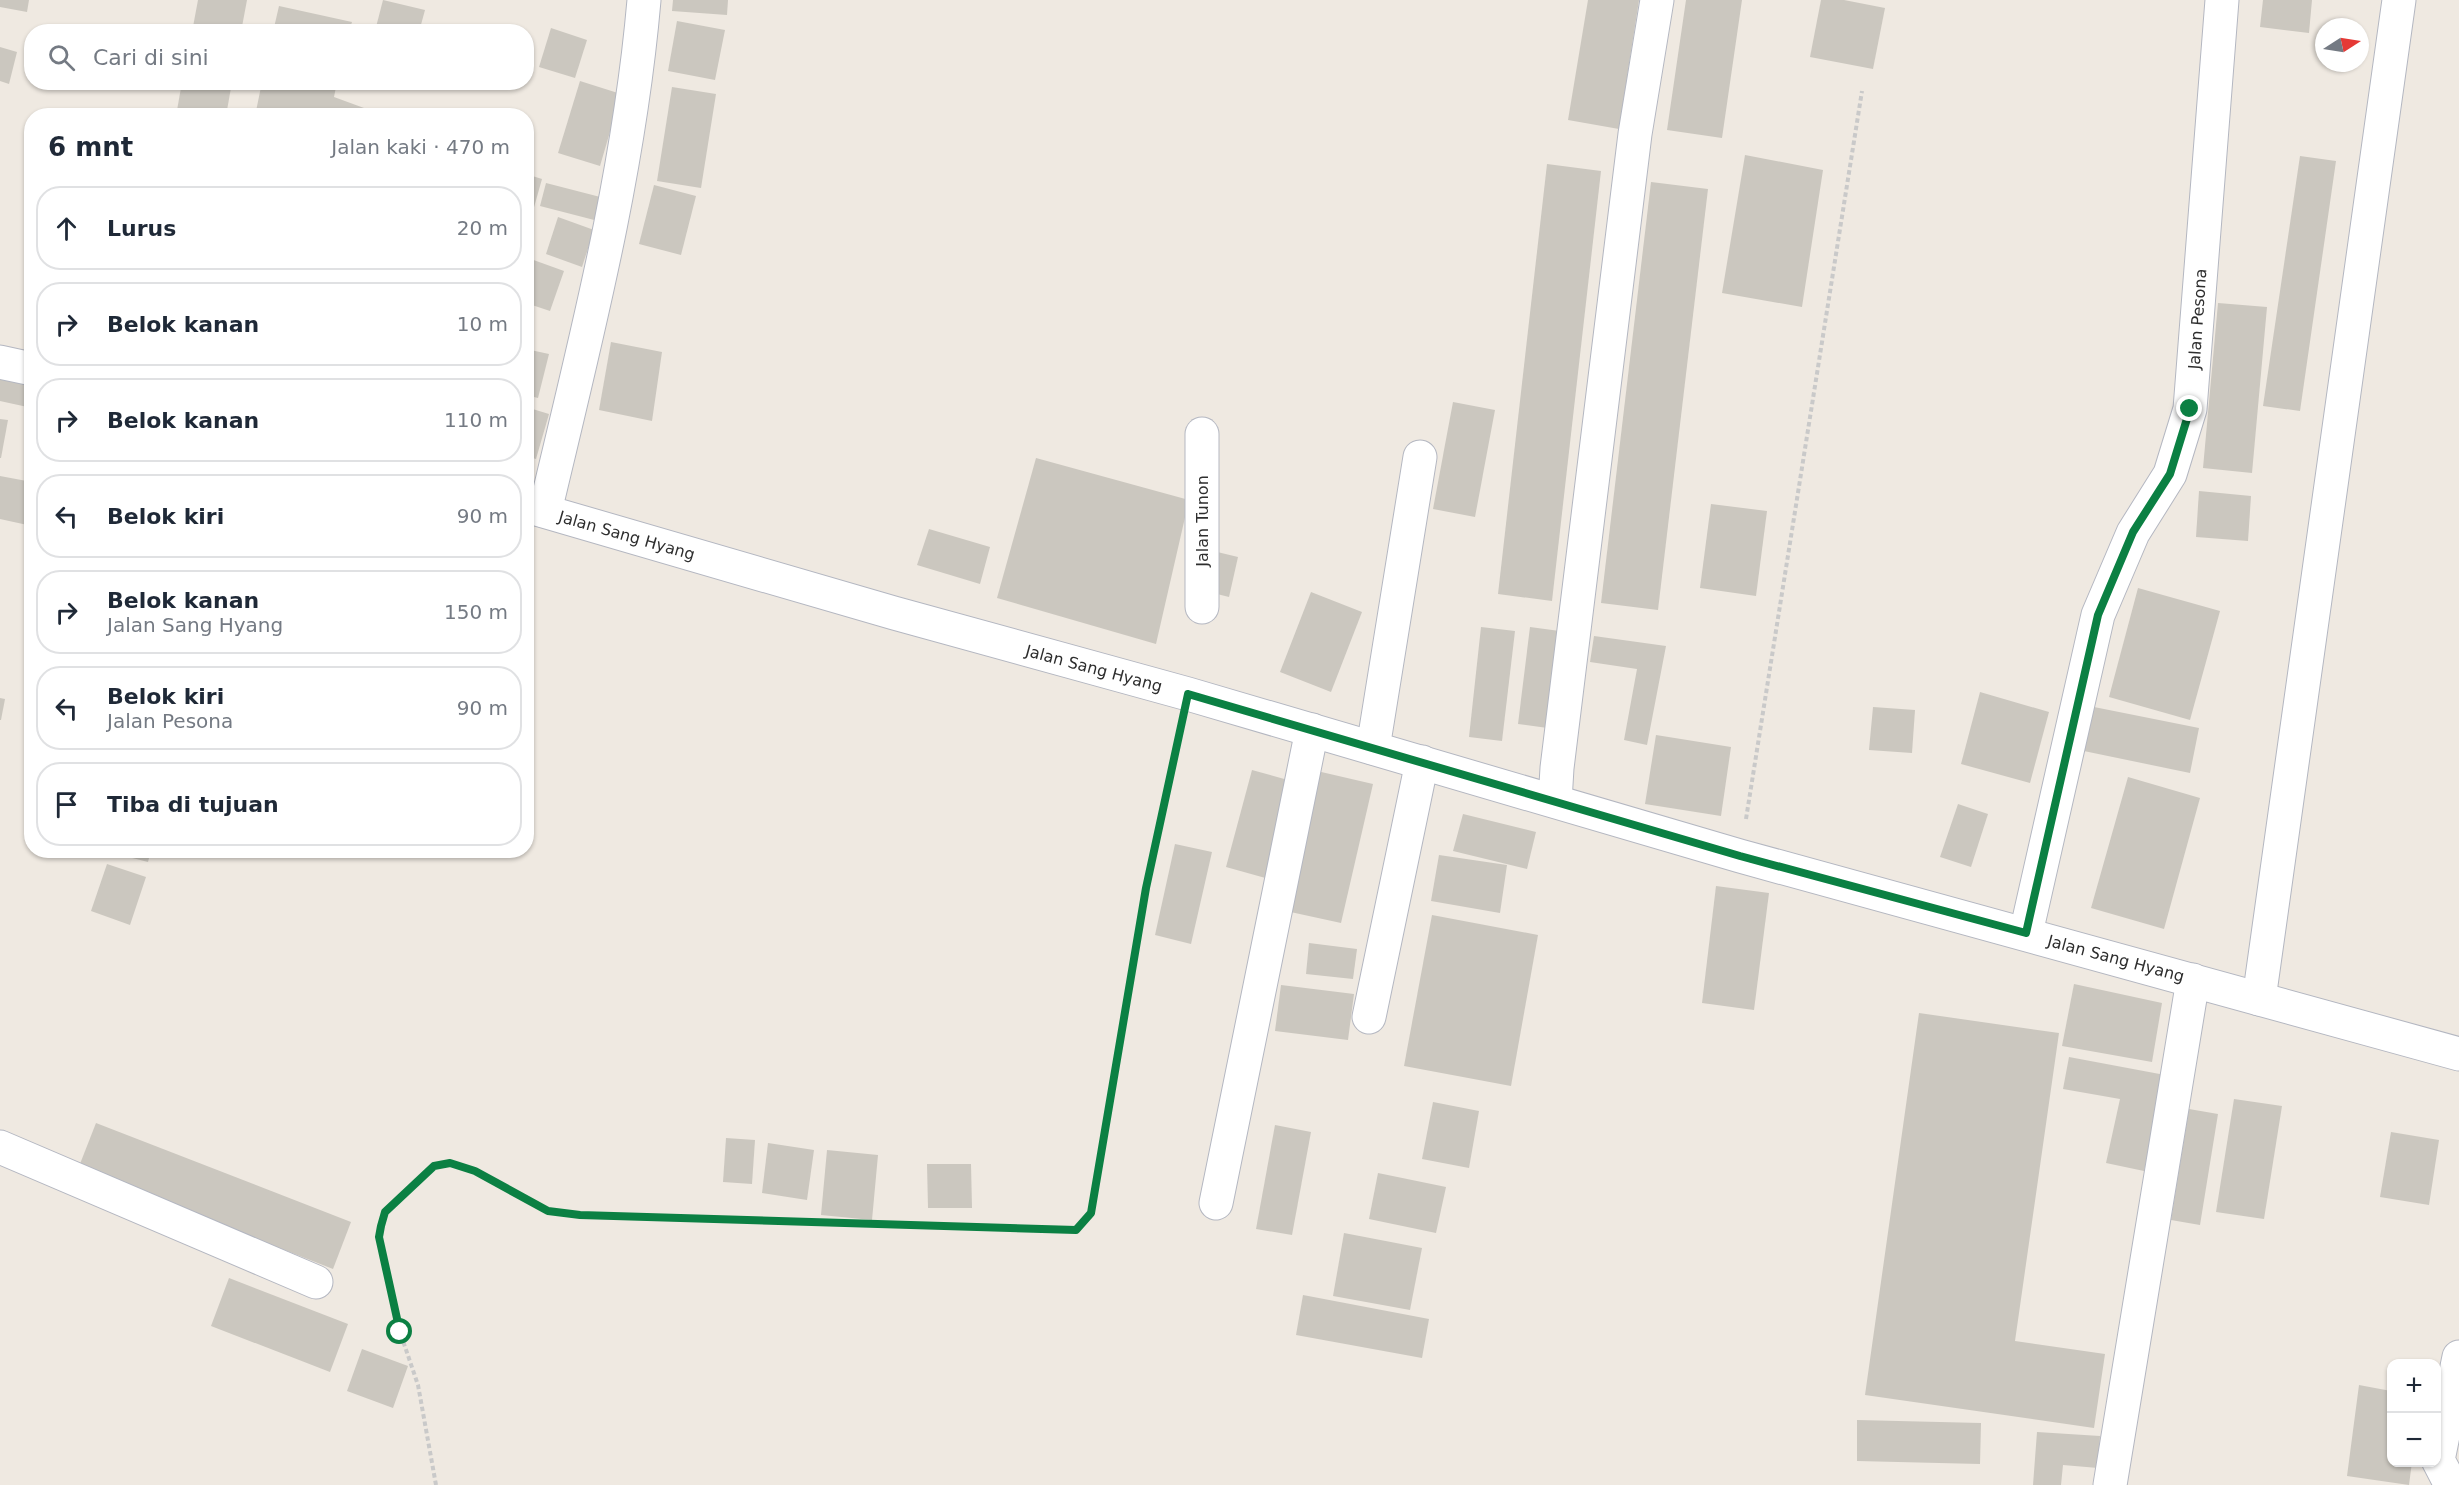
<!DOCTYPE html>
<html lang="id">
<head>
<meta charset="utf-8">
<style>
  :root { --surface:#fff; --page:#f6f6f7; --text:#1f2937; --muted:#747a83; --line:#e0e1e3 }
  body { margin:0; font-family:"DejaVu Sans",sans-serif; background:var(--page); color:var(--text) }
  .controls { position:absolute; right:18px; bottom:18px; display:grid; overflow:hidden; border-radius:12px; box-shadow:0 2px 4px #0004 }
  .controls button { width:54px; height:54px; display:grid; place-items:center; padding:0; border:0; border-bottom:2px solid var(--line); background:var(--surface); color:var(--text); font:30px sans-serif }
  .compass { position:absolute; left:2315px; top:18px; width:54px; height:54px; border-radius:50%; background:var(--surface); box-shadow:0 2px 4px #0004; rotate:78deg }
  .stop { position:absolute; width:18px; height:18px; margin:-14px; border:4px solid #0b8043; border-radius:50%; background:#fff }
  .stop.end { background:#0b8043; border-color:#fff; box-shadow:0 2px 6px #0008 }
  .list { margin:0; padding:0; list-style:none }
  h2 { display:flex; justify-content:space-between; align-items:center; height:78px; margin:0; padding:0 24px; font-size:26px }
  h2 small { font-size:20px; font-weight:400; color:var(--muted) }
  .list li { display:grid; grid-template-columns:39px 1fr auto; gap:18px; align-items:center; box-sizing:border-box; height:84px; margin:0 12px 12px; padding:0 12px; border:2px solid var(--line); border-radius:24px }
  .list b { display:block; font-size:22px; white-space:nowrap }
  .list p { margin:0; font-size:20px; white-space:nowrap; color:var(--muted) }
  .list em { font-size:20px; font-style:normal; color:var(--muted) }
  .icon { flex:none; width:33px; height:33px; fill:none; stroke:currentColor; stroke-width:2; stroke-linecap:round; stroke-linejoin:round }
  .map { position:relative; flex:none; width:2459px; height:1485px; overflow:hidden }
  .search { position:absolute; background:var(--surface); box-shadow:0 2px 4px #0004; left:24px; top:24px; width:510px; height:66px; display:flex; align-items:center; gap:15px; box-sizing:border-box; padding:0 21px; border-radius:24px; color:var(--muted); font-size:22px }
  .panel { position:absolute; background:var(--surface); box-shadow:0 2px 4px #0004; left:24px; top:108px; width:510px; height:750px; border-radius:24px }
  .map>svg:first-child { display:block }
</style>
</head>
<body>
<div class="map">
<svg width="2459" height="1485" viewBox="0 0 2459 1485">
  <rect width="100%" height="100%" fill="#efe9e1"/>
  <!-- building -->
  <g fill="#cbc7bf">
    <path d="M0 0H29L27 12 0 7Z"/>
    <path d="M198 0H247L241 32H192Z"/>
    <path d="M383 0 425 10 419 32 375 31Z"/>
    <path d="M673 0H728L727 15 672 11Z"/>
    <path d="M1588 0H1639L1619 129 1568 120Z"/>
    <path d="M1686 0H1742L1722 138 1667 130Z"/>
    <path d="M1821 0H1844L1885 8 1873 69 1810 57Z"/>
    <path d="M2263 0H2312L2309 33 2260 27Z"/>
    <path d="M279 6 352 22 349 32H273Z"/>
    <path d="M677 21 725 30 715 80 668 71Z"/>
    <path d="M551 28 587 40 575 78 539 67Z"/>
    <path d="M0 47 17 52 9 84 0 81Z"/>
    <path d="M580 81 621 94 600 166 558 153Z"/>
    <path d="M182 82H232L226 116H176Z"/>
    <path d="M262 82H337L334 97 364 108 363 116H255Z"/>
    <path d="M672 87 716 94 701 188 657 181Z"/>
    <path d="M1745 155 1823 170 1802 307 1722 293Z"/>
    <path d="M2300 156 2336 161 2300 411 2263 406Z"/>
    <path d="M1547 164 1601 171 1552 601 1498 594Z"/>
    <path d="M526 174 542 179 527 232H526Z"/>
    <path d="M1651 182 1708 189 1658 610 1601 603Z"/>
    <path d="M546 183 608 199 602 222 540 206Z"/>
    <path d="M654 185 696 196 681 255 639 244Z"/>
    <path d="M558 217 594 230 582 267 546 254Z"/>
    <path d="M528 258 564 271 550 311 526 303Z"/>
    <path d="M2218 303 2267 307 2252 473 2203 468Z"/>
    <path d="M611 342 662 352 652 421 599 410Z"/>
    <path d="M526 349 549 354 538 398 526 395Z"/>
    <path d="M0 374 32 380V408L0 401Z"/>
    <path d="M1453 402 1495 410 1475 517 1433 509Z"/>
    <path d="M526 407 549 414 536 459 526 456Z"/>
    <path d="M0 419 8 420 1 458H0Z"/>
    <path d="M1036 458 1189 500 1156 644 997 598Z"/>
    <path d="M0 476 32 482V526L0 519Z"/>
    <path d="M2199 491 2251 496 2248 541 2196 537Z"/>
    <path d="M1711 504 1767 511 1756 596 1700 588Z"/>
    <path d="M929 529 990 547 980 584 917 565Z"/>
    <path d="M1209 550 1238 557 1229 597 1201 590Z"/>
    <path d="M2138 588 2220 611 2190 720 2109 697Z"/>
    <path d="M1311 592 1362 612 1331 692 1280 672Z"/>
    <path d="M1481 627 1515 631 1502 741 1469 737Z"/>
    <path d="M1530 627 1567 632 1555 729 1518 724Z"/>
    <path d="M1594 636 1666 646 1647 745 1624 740 1637 669 1590 662Z"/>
    <path d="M1980 692 2049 712 2030 783 1961 764Z"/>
    <path d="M0 698 5 699 1 720H0Z"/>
    <path d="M2089 706 2199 728 2190 773 2079 750Z"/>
    <path d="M1873 707 1915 710 1912 753 1869 750Z"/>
    <path d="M1656 735 1731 747 1721 816 1645 804Z"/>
    <path d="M1252 770 1295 782 1269 879 1226 867Z"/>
    <path d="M1317 771 1373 784 1341 923 1286 911Z"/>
    <path d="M2128 777 2200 798 2164 929 2091 908Z"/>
    <path d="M1958 804 1988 814 1971 867 1940 857Z"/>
    <path d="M1463 814 1536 832 1527 869 1453 851Z"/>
    <path d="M1175 844 1212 852 1191 944 1155 935Z"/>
    <path d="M101 850H151L148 862Z"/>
    <path d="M1439 855 1507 865 1500 913 1431 901Z"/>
    <path d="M107 864 146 877 130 925 91 911Z"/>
    <path d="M1716 886 1769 893 1754 1010 1702 1003Z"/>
    <path d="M1432 915 1538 935 1511 1086 1404 1066Z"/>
    <path d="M1309 943 1357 949 1353 979 1306 974Z"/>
    <path d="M2074 984 2162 1003 2152 1062 2062 1046Z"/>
    <path d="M1281 985 1354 994 1348 1040 1275 1031Z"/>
    <path d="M1919 1013 2059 1033 2015 1341 2105 1354 2094 1428 1865 1395Z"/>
    <path d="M2069 1057 2165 1075 2144 1171 2106 1163 2120 1099 2063 1089Z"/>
    <path d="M2234 1099 2282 1106 2264 1219 2216 1212Z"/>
    <path d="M1433 1102 1479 1111 1469 1168 1422 1159Z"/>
    <path d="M2189 1109 2218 1114 2200 1225 2171 1220Z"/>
    <path d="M96 1123 351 1222 333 1269 78 1169Z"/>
    <path d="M1275 1125 1311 1132 1292 1235 1256 1229Z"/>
    <path d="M2391 1132 2439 1140 2429 1205 2380 1197Z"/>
    <path d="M726 1138 755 1140 752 1184 723 1182Z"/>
    <path d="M768 1143 814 1150 807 1200 762 1193Z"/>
    <path d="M827 1150 878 1155 872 1220 821 1215Z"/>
    <path d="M927 1164H971L972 1208H928Z"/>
    <path d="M1378 1173 1446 1187 1436 1233 1369 1219Z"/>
    <path d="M1344 1233 1422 1248 1410 1310 1333 1296Z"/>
    <path d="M229 1278 348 1324 330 1372 211 1326Z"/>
    <path d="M1303 1295 1429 1319 1422 1358 1296 1335Z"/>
    <path d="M362 1349 408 1366 393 1408 347 1391Z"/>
    <path d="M2359 1385 2391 1391V1462H2412L2409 1485 2347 1476Z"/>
    <path d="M1857 1420 1981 1423 1980 1464 1857 1461Z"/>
    <path d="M2037 1432 2100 1436 2098 1468 2063 1465 2061 1485H2033Z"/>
  </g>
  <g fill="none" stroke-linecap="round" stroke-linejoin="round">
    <!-- minor casing -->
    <g stroke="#b4b7c1" stroke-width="35">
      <g id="minor">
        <path d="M0 362 32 369"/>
        <path d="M1202 434V607"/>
        <path d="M526 506 894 613 1188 694 1740 856 2459 1054"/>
        <path d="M545 511C585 342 629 174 644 0"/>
        <path d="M1373 748 1420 457"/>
        <path d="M1555 801 1557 768 1635 134 1657 0"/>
        <path d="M2026 933 2098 615 2133 533 2170 474 2190 409 2222 0"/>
        <path d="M2259 999 2399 0"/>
        <path d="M1369 1017 1422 762"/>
        <path d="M0 1147 316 1282"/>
        <path d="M1216 1203 1312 730"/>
        <path d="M2110 1485 2193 980"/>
        <path d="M2451 1485 2438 1460 2459 1357"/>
      </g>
    </g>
    <!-- path -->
    <g stroke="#c9c9c9" stroke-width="4" stroke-dasharray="4.5 3" stroke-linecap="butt">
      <path d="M1746 819 1862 91"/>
      <path d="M436 1485 418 1385 400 1332 379 1237 385 1212 434 1166 450 1163 475 1171 548 1211 580 1215 1076 1230 1091 1213 1145 888 1180 730"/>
    </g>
    <!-- minor -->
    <use href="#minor" stroke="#fff" stroke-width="33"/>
  </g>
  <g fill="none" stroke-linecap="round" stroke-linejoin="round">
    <!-- route -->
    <path stroke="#0b8043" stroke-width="8" d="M400 1332 379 1237 381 1226 385 1212 434 1166 450 1163 475 1171 548 1211 580 1215 1076 1230 1091 1213 1146 888 1188 694 1740 856 2026 933 2098 615 2133 532 2170 474 2190 409"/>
  </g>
  <g text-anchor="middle" stroke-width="5" stroke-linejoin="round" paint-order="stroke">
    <!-- street labels -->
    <g font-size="16" fill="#2e2e2e" stroke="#fff">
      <text transform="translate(2197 319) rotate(-86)" y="6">Jalan Pesona</text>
      <text transform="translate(1202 521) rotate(-90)" y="6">Jalan Tunon</text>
      <text transform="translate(627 535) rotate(16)" y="6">Jalan Sang Hyang</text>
      <text transform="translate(1094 668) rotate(15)" y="6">Jalan Sang Hyang</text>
      <text transform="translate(2116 958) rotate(15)" y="6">Jalan Sang Hyang</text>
    </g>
  </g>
</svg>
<div class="controls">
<button>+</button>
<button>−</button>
</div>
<svg class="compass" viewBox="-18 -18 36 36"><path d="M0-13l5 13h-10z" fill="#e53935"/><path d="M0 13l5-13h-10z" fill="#747a83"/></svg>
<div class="stop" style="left:400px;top:1332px"></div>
<div class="stop end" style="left:2190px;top:409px"></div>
<div class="search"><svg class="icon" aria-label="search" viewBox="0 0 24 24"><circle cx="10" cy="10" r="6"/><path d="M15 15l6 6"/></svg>Cari di sini</div>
<section class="panel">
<h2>6 mnt<small>Jalan kaki · 470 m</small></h2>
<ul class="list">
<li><svg class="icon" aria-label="ahead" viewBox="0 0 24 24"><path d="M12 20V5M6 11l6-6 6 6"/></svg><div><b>Lurus</b></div><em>20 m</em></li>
<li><svg class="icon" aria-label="right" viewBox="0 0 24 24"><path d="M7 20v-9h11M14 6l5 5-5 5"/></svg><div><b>Belok kanan</b></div><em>10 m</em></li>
<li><svg class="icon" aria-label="right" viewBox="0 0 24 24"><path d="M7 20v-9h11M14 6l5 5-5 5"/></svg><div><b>Belok kanan</b></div><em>110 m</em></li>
<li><svg class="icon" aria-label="left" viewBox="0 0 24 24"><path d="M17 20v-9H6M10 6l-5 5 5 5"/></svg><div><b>Belok kiri</b></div><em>90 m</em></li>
<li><svg class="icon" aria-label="right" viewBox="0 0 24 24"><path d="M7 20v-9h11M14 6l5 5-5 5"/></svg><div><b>Belok kanan</b><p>Jalan Sang Hyang</p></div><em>150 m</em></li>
<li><svg class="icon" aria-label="left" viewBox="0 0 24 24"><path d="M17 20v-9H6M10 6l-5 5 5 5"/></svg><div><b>Belok kiri</b><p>Jalan Pesona</p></div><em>90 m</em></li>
<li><svg class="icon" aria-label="arrive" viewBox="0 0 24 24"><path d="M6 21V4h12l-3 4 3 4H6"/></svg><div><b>Tiba di tujuan</b></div></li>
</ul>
</section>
</div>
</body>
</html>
